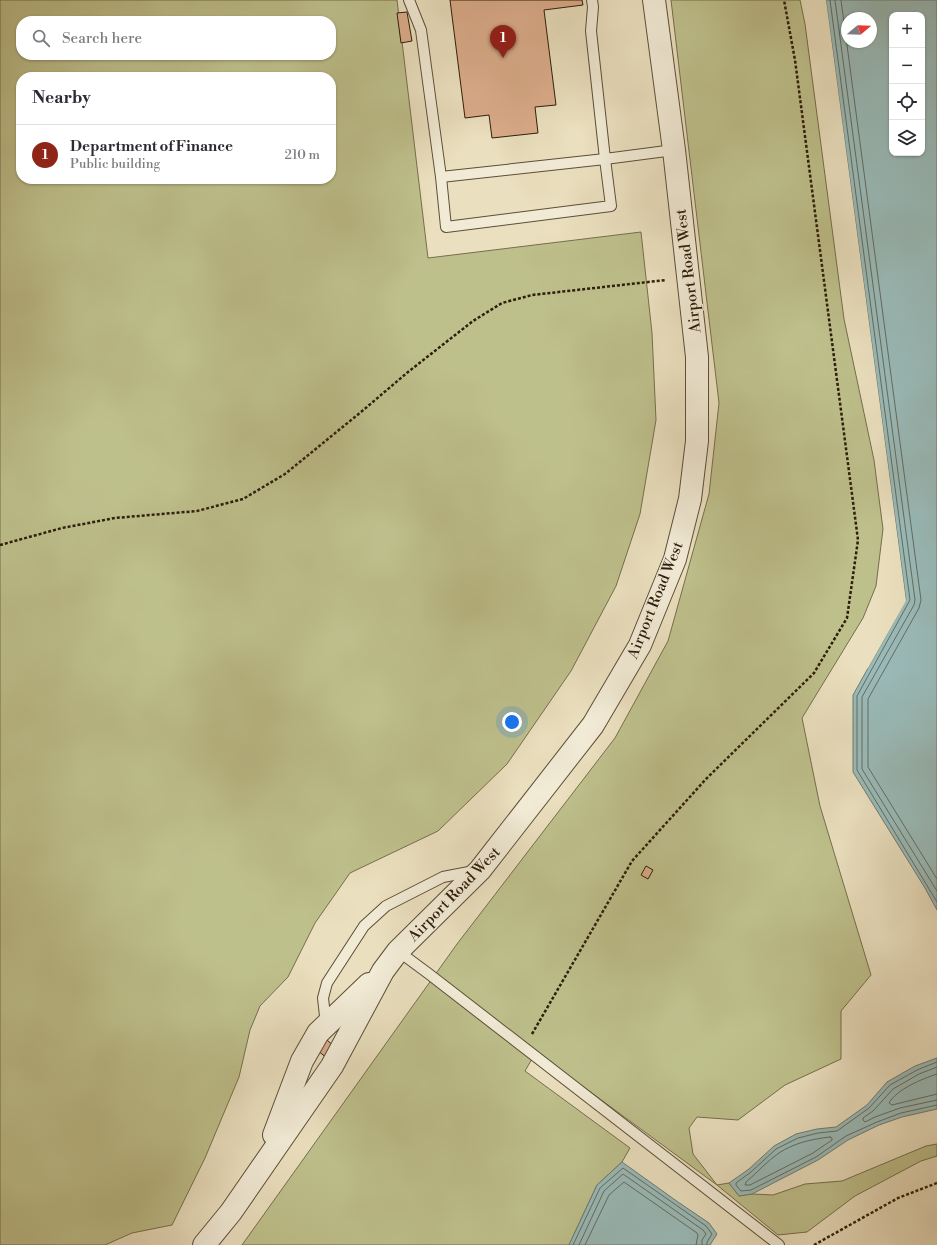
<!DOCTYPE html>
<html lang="en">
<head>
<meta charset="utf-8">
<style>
  :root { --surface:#fff; --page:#f7f7f7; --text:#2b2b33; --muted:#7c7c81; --line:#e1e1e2; --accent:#8f2418 }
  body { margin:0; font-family:"Libre Bodoni",serif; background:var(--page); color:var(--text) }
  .controls { position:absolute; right:12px; top:12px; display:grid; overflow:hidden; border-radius:8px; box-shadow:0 1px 3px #0004 }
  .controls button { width:36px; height:36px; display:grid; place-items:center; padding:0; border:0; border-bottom:1px solid var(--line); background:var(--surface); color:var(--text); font:20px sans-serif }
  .compass { position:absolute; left:841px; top:12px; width:36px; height:36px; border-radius:50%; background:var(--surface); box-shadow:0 1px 3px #0004; rotate:71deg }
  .you { position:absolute; left:512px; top:722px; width:14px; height:14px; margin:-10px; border:3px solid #fff; border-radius:50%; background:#1a73e8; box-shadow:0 0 0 6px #1a73e833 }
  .badge { display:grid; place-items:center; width:26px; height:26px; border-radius:50%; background:var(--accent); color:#fff; font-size:13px; font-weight:700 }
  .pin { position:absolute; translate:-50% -33px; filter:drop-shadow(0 1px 2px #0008) }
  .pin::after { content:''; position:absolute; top:21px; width:14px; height:12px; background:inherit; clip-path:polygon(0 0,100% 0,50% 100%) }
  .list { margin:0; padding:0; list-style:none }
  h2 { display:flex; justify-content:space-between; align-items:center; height:52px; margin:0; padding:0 16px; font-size:17px }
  h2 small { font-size:13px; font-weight:400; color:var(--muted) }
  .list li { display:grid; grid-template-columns:26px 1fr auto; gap:12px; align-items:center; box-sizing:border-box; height:60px; padding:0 16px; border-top:1px solid var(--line) }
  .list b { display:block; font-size:15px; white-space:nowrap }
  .list p { margin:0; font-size:13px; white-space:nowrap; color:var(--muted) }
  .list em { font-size:13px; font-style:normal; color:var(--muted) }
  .icon { flex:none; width:22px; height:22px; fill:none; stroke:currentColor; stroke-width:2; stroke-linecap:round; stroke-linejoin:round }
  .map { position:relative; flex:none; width:937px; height:1245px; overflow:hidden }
  .search { position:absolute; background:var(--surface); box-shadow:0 1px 3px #0004; left:16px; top:16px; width:320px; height:44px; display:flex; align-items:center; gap:10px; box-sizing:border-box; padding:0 14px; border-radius:16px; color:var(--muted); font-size:15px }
  .panel { position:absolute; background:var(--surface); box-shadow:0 1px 3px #0004; left:16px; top:72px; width:320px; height:112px; border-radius:16px }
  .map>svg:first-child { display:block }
</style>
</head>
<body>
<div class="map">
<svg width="937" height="1245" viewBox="0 0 937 1245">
  <rect width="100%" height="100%" fill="#eadfbe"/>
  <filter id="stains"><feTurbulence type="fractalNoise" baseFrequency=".005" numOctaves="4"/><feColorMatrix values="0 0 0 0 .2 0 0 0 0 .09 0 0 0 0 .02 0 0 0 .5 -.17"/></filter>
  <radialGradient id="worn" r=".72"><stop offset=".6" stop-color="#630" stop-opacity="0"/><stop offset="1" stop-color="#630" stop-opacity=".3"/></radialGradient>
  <!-- green -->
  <g fill="#bec08c" stroke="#766e4c" fill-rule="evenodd">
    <path d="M0 0H397L428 258 641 232 652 333 656 420 640 514 616 586 571 671 507 764 438 831 350 873 315 923 288 977 260 1006 250 1030 239 1077 205 1158 172 1225 132 1233 105 1245H0ZM21 21H331V55H21ZM21 77H331V179H21Z"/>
    <path d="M671 0H800L805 24 844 319 874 460 883 529 876 586 863 618 802 718 820 806 871 975 841 1011V1059L785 1085 738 1120 697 1117 689 1128 693 1154 717 1185 729 1183 739 1196 752 1194 773 1195 805 1184 842 1181 926 1146 937 1144V1156L921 1161 855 1196 807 1232 778 1235 717 1185 536 1052 525 1071 630 1148 622 1162 597 1185 569 1245H242L457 944 615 738 668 641 709 494 719 403Z"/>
  </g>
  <!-- water -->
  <g fill="#9abbb9" stroke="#6e7c73" fill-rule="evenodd">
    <path d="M826 0H937V910L925 888 853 772V695L906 600ZM892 15H922V153H892ZM847 18H871V42H847Z"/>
    <path d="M937 1058V1109L902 1117 879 1125 848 1140 818 1160 752 1194 739 1196 729 1183 749 1169 774 1146 796 1134 817 1129 836 1127 867 1105 887 1082 915 1066Z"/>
    <path d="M622 1162 678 1202 709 1223 717 1234 710 1245H569L597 1185Z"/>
  </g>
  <!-- pier -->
  <path fill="#eadfbe" d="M824 0H826L906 601 868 668 865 670 904 600Z"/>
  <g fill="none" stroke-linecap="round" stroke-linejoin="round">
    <!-- shore -->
    <g stroke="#646c62" stroke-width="1">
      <path d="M830 0 910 600 857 696V770L937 902"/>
      <path d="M835 0 915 600 914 605 862 697V769L937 891"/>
      <path d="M841 0 921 600 919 608 868 699V767L937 879"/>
      <path d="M937 1062 917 1070 890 1085 869 1108 837 1131 818 1133 798 1138 776 1149 751 1172 736 1183V1185L741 1191 751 1190 816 1157 846 1136 877 1122 901 1113 937 1105"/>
      <path d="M937 1067 919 1074 893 1089 873 1111 863 1118V1120L865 1122 875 1117 900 1108 937 1100"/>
      <path d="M937 1074C922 1079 897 1089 889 1103L892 1105 937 1094"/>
      <path d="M830 1137 832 1138V1140L813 1153 750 1185H745L746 1182C757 1173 767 1161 779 1153 794 1143 812 1139 830 1137Z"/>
      <path d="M573 1245 600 1188 623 1168 676 1205 706 1226 712 1234 707 1242V1245"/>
      <path d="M579 1245 604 1191 623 1174 703 1230 706 1234 702 1240V1245"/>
      <path d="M585 1245 609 1195 624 1182 697 1233 698 1235 696 1245"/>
    </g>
  </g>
  <!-- building -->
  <g fill="#dbac8a" stroke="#2d1d0b">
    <path d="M450 0H582L583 5 544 10 556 105 535 107 538 133 492 138 489 115 465 118Z"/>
    <path d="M407 12 412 41 401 43 397 13Z"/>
    <path d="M646 866 653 870 648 879 641 875Z"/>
    <path d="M327 1040 336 1048 328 1059 317 1050Z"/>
  </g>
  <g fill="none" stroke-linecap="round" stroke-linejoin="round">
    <!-- service casing -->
    <g stroke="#5c4e38" stroke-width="12">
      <g id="service">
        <path d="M409 0 421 30 441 177 446 227 611 206 605 159 441 177"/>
        <path d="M592 0 593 7 591 31 605 159 674 150"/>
        <path d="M398 951 429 974 779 1245"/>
        <path d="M326 1025 323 998 327 983 364 926 386 906 443 877 474 871"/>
      </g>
    </g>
    <!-- tertiary casing -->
    <g stroke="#5c4e38" stroke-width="24">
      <g id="tertiary">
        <path d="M274 1135 302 1061 318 1033 369 984"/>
        <path d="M204 1245 231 1212 332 1066 383 971 398 951 480 870 593 725 640 645 675 559 690 499 697 441V357L674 150 654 0"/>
      </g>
    </g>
    <!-- path -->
    <g stroke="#2d1d0b" stroke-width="2.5" stroke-dasharray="3 2" stroke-linecap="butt">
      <path d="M0 545 62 528 115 518 197 511 243 499 285 474 361 412 408 372 473 321 502 303 532 295 666 280"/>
      <path d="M532 1034 632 861 706 779 814 673 847 618 858 540 795 60 784 0"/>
      <path d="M814 1245 898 1198 937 1183"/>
    </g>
    <!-- service -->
    <use href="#service" stroke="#f1ead5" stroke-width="10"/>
    <!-- tertiary -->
    <use href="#tertiary" stroke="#f1ead5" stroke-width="22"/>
  </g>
  <g text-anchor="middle" stroke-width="3" stroke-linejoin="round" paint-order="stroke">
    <!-- street labels -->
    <g font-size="15" fill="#2d1d0b" stroke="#f1ead5">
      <text transform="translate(688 271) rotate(-97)" y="5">Airport Road West</text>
      <text transform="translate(655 600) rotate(-68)" y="5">Airport Road West</text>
      <text transform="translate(454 894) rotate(-46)" y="5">Airport Road West</text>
    </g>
  </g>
  <rect width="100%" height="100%" filter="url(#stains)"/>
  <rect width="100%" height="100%" fill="url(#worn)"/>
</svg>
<div class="controls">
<button>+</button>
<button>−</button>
<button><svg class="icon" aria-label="locate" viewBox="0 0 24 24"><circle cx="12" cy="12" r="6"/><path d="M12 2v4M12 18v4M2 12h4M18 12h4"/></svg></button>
<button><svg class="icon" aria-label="layers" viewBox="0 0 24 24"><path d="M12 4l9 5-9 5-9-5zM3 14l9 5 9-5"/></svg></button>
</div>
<svg class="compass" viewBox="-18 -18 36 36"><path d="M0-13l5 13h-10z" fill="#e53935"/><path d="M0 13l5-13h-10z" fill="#7c7c81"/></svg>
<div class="you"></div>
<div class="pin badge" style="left:503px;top:58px">1</div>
<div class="search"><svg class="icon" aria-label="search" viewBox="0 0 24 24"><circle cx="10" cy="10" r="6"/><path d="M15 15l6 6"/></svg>Search here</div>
<section class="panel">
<h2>Nearby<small></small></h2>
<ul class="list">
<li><span class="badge">1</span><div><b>Department of Finance</b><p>Public building</p></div><em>210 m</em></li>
</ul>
</section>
</div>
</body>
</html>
